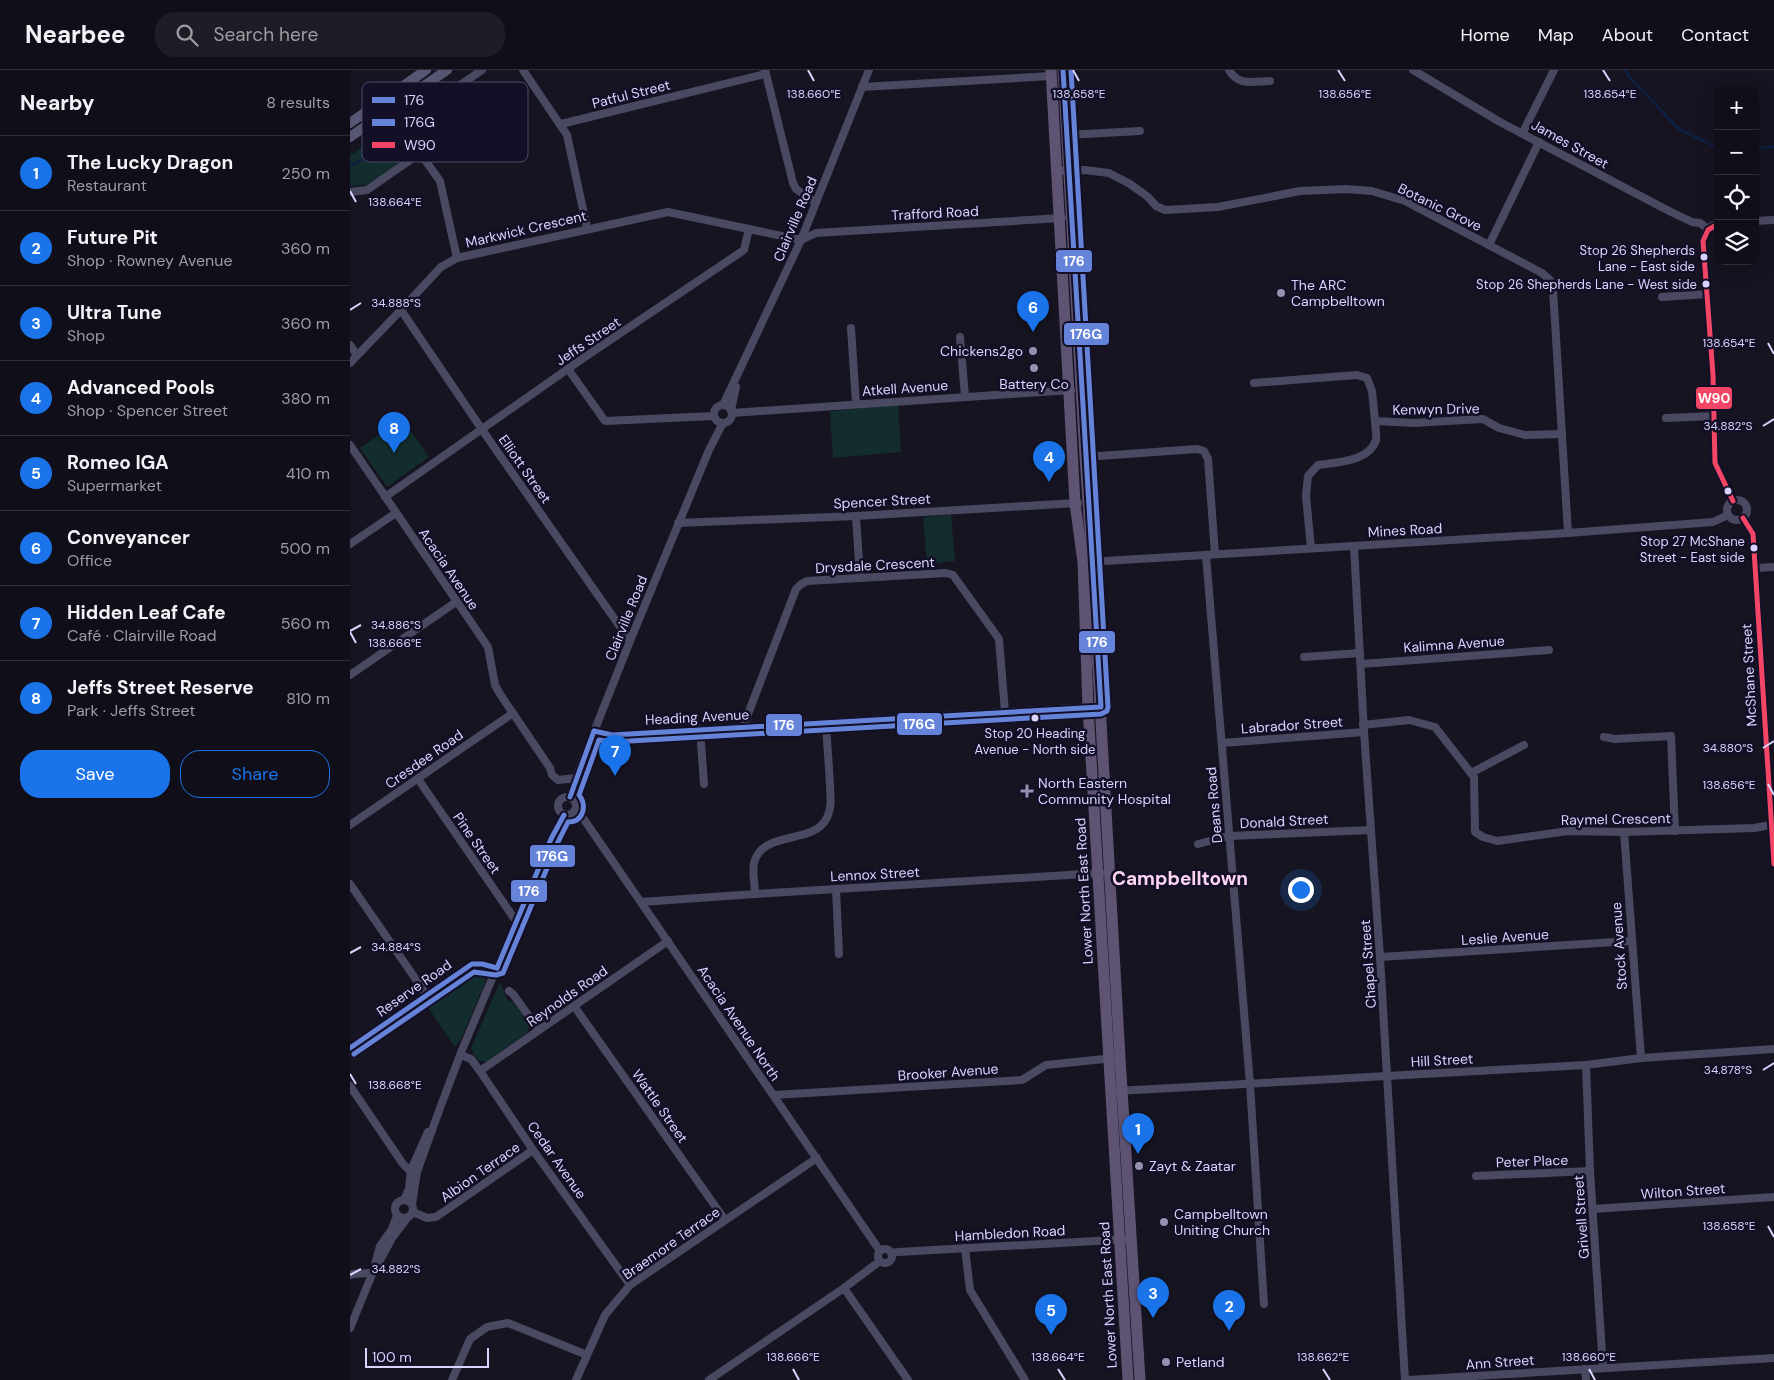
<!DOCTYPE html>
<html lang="en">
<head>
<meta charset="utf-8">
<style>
  :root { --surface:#100f19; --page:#1e1d26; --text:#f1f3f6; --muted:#9c9ca2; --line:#302f38; --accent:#1a73e8 }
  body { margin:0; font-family:"DM Sans",sans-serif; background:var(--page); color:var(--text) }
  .controls { position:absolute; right:15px; top:15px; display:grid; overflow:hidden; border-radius:10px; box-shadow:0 5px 20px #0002 }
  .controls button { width:45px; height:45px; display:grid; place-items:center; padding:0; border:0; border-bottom:1px solid var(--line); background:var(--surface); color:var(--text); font:25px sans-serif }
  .scale { position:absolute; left:15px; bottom:12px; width:124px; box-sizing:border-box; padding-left:5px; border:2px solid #d9d4ff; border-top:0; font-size:14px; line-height:18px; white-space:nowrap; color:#d9d4ff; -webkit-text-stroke:4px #130f26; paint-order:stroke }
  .you { position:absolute; left:950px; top:819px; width:18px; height:18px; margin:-12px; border:4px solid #fff; border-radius:50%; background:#1a73e8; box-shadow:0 0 0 8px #1a73e833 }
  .badge { display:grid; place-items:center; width:32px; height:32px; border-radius:50%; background:var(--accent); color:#fff; font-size:16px; font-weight:700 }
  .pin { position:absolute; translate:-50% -41px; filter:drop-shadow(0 1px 2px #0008) }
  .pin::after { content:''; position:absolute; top:26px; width:18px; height:15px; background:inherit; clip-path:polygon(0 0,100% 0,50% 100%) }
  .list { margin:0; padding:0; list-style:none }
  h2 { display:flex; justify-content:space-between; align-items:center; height:65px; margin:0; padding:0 20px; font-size:21px }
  h2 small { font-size:16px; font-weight:400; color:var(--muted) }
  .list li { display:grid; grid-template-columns:32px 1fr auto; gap:15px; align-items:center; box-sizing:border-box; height:75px; padding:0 20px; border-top:1px solid var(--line) }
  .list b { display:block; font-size:19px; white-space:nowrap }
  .list p { margin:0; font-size:16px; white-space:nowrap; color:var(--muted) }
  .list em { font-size:16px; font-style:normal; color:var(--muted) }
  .actions { display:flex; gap:10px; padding:15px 20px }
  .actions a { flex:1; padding:11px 0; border:1px solid var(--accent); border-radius:20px; text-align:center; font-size:18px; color:var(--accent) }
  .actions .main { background:var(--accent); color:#fff }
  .icon { flex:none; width:28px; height:28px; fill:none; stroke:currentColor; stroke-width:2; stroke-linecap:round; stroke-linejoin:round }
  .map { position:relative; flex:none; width:1424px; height:1310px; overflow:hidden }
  header { display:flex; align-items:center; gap:30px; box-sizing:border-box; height:70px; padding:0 25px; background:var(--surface); border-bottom:1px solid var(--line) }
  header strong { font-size:24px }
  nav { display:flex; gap:28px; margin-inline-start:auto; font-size:18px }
  .search { width:350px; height:45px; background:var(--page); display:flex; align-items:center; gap:12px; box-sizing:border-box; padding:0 18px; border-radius:20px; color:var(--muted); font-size:19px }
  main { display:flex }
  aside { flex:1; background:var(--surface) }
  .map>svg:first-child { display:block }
</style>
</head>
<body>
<header>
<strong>Nearbee</strong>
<div class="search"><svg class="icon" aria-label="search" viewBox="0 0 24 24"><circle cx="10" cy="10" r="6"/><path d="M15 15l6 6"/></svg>Search here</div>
<nav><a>Home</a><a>Map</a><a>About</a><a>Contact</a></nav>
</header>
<main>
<aside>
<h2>Nearby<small>8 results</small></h2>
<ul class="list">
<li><span class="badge">1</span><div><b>The Lucky Dragon</b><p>Restaurant</p></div><em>250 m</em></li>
<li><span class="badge">2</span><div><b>Future Pit</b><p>Shop · Rowney Avenue</p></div><em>360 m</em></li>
<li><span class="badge">3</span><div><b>Ultra Tune</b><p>Shop</p></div><em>360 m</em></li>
<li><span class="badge">4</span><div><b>Advanced Pools</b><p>Shop · Spencer Street</p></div><em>380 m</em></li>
<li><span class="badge">5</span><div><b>Romeo IGA</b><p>Supermarket</p></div><em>410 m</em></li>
<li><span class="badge">6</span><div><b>Conveyancer</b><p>Office</p></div><em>500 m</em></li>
<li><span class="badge">7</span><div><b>Hidden Leaf Cafe</b><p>Café · Clairville Road</p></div><em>560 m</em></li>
<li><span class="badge">8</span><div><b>Jeffs Street Reserve</b><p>Park · Jeffs Street</p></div><em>810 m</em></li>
</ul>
<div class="actions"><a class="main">Save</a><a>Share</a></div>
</aside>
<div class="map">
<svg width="1424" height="1310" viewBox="0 0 1424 1310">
  <rect width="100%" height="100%" fill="#161421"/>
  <!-- green -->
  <g fill="#132c2d">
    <path d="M95 13 93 50 87 62 31 107 16 115 0 116V83L3 84 12 77 14 70Z"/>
    <path d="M548 335 551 382 483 388 480 341Z"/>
    <path d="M52 349 79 387 37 417 10 378Z"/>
    <path d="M601 445 605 491 577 494 573 447Z"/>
    <path d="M127 899 135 906V913L111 969 105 977 75 933 120 901Z"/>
    <path d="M150 912C153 918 154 924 157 930L163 932 179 954 178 962 137 991C128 993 124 986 121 978Z"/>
  </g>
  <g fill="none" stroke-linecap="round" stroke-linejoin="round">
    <!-- stream -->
    <g stroke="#0d2144" stroke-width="2.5">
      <path d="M1275 0 1280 8 1329 59 1368 78"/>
      <path d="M1405 78 1424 77"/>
      <path d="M0 96 62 65 83 43 87 25"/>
    </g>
    <!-- street -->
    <g stroke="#4a4962" stroke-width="8">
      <path d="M173 0 217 65 237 158"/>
      <path d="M415 0 443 113 446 119 465 132"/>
      <path d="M879 0C889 17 903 11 920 11"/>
      <path d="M1063 0 1150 52 1319 141 1342 152 1350 153 1358 159"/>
      <path d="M512 17 701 6"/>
      <path d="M211 54 415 4"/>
      <path d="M1173 62 1204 0"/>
      <path d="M717 65 790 61"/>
      <path d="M70 83 90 111 107 188"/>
      <path d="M706 101 735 100 759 103 780 114 798 127 806 136 815 140 868 137 950 121 996 119 1022 121 1055 131 1192 203 1200 210 1203 219 1218 463"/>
      <path d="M0 122 17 120 66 86 98 61 103 20 132 0"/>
      <path d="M1405 151 1424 150"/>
      <path d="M1368 154C1359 155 1355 163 1353 171L1363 305 1365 393 1383 431"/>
      <path d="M1139 175 1189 72"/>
      <path d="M1312 227 1357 224"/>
      <path d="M51 240 135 364 280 571"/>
      <path d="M501 258 506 334"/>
      <path d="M610 267 615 327"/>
      <path d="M0 275 7 285"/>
      <path d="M0 293 51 240 91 197 107 188 318 142 399 159"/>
      <path d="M218 299 255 351 364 346"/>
      <path d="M904 313 1007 305 1017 308 1022 321 1025 351 1063 353 1133 349 1149 358 1175 365 1212 364"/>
      <circle cx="373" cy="344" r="9"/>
      <path d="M373 335 451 170 519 0"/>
      <path d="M381 340 386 317"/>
      <path d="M382 343 721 320"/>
      <path d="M1316 348 1364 346"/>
      <path d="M0 375 138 577 145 615 150 624 200 698 202 705 208 710 227 708"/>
      <path d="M735 387 847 379 854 381 858 389 865 484"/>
      <path d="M35 427 232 289 394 180 399 159 451 170 466 163 712 148"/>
      <circle cx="1387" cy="440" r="10"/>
      <path d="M506 446 510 507"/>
      <path d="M1393 448 1403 464 1424 794"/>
      <path d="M328 453 506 446 728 433"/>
      <path d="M0 474 46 443"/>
      <path d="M1004 476 1014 662 1030 887 1055 1310"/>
      <path d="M961 478 956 426 958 406 968 395C986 392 1019 392 1026 370 1027 365 1025 356 1025 351"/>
      <path d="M856 485 900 1014 914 1234"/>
      <path d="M738 492 1218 463 1363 452 1378 445"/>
      <path d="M1405 498 1424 497"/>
      <path d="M954 587 1010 583"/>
      <path d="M1011 594 1199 580"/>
      <path d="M0 605 106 532"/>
      <path d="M1013 655 1059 650 1085 657 1124 707 1125 762 1133 767 1147 771 1218 761 1274 762 1404 758 1421 755"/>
      <path d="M393 657 446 519 450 515 457 511 596 503 603 505 649 569 655 642"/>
      <path d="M350 659 354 714"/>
      <path d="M244 661 262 665 741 637"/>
      <path d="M1254 667 1265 669 1321 666 1325 761"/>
      <path d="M872 673 1014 662"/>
      <path d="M1121 703 1174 675"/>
      <path d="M68 709 166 851"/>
      <circle cx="217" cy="736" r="9"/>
      <path d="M220 727 232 692 280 571 359 380 373 353"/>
      <path d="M226 741 231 745 530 1181"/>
      <path d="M0 755 163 643"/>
      <path d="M1274 762 1291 988"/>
      <path d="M848 774 879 766 1021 760"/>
      <path d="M0 814 76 924"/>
      <path d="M486 819 489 884"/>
      <path d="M405 824C405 814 402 802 404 793 413 757 470 778 479 742 482 733 480 723 480 715 479 694 477 674 476 653"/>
      <path d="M291 832 405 824 751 803"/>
      <path d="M1030 887 1281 871"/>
      <path d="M159 921 163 924 189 960"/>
      <path d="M224 936 375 1150"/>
      <path d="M0 978 122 894H132L147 898"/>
      <path d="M111 985 121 989 130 1001 183 1080 280 1215"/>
      <path d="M1236 995 1240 1101 1253 1298"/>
      <path d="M130 1001 318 871"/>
      <path d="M0 1016 53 1094 58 1099 67 1102"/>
      <path d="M767 1021 1236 995 1291 988 1424 979"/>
      <path d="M424 1025 672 1010 696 995 764 988"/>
      <path d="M1126 1106 1240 1101"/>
      <circle cx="54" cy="1139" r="9"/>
      <path d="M54 1130 59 1119 61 1100 78 1062"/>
      <path d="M62 1134 67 1102 90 1038 112 980 201 769 214 745"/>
      <path d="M1243 1139 1424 1127"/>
      <path d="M63 1142 77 1148 86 1147 183 1080"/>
      <path d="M615 1178 620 1220 675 1310"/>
      <circle cx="535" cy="1186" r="7"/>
      <path d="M541 1183 548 1182 781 1169"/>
      <path d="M28 1194 42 1168 57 1148"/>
      <path d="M0 1205C9 1202 13 1205 23 1202"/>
      <path d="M494 1218 558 1310"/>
      <path d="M0 1258 23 1202 30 1176 42 1159 47 1145"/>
      <path d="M1235 1299 1236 1310"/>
      <path d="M102 1310 120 1269 137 1257 158 1253 237 1285"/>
      <path d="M226 1310 255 1245 280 1215 467 1088"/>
      <path d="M359 1310 494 1218 530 1191"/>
      <path d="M1058 1310 1424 1288"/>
    </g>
    <!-- secondary -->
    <g stroke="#575674" stroke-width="10">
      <path d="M0 53 76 0"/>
      <path d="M0 67 97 0"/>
    </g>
    <!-- primary -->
    <g stroke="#5e5373" stroke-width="11">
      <path d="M701 0 725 433 733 492 738 638 778 1310"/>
      <path d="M713 0 735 387 742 492 770 988 790 1310"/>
    </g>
    <!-- bus-1 casing -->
    <g stroke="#130f26" stroke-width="9">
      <g id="bus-1">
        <path d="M244 661 262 665 751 637 713 0"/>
        <path d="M220 727 244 661"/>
        <path d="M147 898 201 769 214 745"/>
        <path d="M0 978 122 894H132L147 898"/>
      </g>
    </g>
    <!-- bus-2 casing -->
    <g stroke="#130f26" stroke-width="9">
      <path id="bus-2" d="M4 984 124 902 146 905 153 903 208 772 218 752C234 752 237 735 229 725L249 670 262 672 751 644 757 641 758 637 721 0"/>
    </g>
    <!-- bus-3 casing -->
    <g stroke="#130f26" stroke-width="9">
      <g id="bus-3">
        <path d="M1368 154 1358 160 1353 171 1363 305 1365 393 1383 431"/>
        <path d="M1393 448 1403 464 1424 794"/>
      </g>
    </g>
    <!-- bus-1 -->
    <use href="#bus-1" stroke="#6683da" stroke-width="5"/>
    <!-- bus-2 -->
    <use href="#bus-2" stroke="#6683da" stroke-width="5"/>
    <!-- bus-3 -->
    <use href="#bus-3" stroke="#f34667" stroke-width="5"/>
  </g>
  <!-- ticks -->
  <path fill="none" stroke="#d9d4ff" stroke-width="2" d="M458 0 464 11M723 0 729 11M988 0 995 11M1253 0 1260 11M0 121 6 132M0 240 11 233M1418 273 1424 284M1413 356 1424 349M0 561 11 555M0 562 6 573M1413 678 1424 671M1418 714 1424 725M0 883 11 877M1413 1000 1424 993M0 1004 6 1014M1418 1156 1424 1167M0 1205 11 1199M443 1299 449 1310M708 1299 715 1310M973 1299 980 1310M1239 1299 1245 1310"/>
  <!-- markers -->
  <g fill="#d9d4ff" stroke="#130f26" stroke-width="2">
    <circle cx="1354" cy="187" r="4.5"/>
    <circle cx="1356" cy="214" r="4.5"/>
    <circle cx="1378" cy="421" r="4.5"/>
    <circle cx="1404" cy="478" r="4.5"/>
    <circle cx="685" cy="648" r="4.5"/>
  </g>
  <g fill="#9591b1" stroke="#130f26" stroke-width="2">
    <circle cx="931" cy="223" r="5"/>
    <circle cx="683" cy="281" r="5"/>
    <circle cx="684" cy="298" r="5"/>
    <path d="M674.5 713.5h5v5h5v5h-5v5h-5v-5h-5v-5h5z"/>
    <circle cx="789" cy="1096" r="5"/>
    <circle cx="814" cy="1152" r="5"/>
    <circle cx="816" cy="1292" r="5"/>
  </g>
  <g text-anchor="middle" stroke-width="5" stroke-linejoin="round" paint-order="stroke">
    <!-- bus labels -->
    <g font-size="13" fill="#d9d4ff" stroke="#130f26" text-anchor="end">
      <text x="1345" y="185">Stop 26 Shepherds<tspan x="1345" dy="16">Lane - East side</tspan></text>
      <text x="1347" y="219">Stop 26 Shepherds Lane - West side</text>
      <text x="1395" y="476">Stop 27 McShane<tspan x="1395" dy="16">Street - East side</tspan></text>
      <text x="685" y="668" text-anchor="middle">Stop 20 Heading<tspan x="685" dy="16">Avenue - North side</tspan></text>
    </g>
    <!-- street labels -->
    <g font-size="14" fill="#d9d4ff" stroke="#130f26">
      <text transform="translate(281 24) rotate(-14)" y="5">Patful Street</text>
      <text transform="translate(1220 74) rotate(29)" y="5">James Street</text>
      <text transform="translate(1090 137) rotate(26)" y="5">Botanic Grove</text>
      <text transform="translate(585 143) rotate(-3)" y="5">Trafford Road</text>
      <text transform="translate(445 149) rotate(-67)" y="5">Clairville Road</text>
      <text transform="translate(176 159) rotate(-13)" y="5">Markwick Crescent</text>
      <text transform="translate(238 271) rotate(-34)" y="5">Jeffs Street</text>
      <text transform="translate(555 318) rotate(-4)" y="5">Atkell Avenue</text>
      <text transform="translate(1086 339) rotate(-1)" y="5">Kenwyn Drive</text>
      <text transform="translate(175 399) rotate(55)" y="5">Elliott Street</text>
      <text transform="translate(532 431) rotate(-3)" y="5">Spencer Street</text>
      <text transform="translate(1055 460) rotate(-3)" y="5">Mines Road</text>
      <text transform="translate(525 495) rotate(-3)" y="5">Drysdale Crescent</text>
      <text transform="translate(99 499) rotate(56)" y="5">Acacia Avenue</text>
      <text transform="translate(276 548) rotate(-68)" y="5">Clairville Road</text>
      <text transform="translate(1104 574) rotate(-4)" y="5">Kalimna Avenue</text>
      <text transform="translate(1399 605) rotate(-93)" y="5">McShane Street</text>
      <text transform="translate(347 647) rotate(-3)" y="5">Heading Avenue</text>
      <text transform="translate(942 655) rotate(-4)" y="5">Labrador Street</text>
      <text transform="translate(74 689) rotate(-35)" y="5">Cresdee Road</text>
      <text transform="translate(864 735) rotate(-95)" y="5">Deans Road</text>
      <text transform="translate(1266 749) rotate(-1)" y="5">Raymel Crescent</text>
      <text transform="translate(934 751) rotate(-3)" y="5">Donald Street</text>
      <text transform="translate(127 773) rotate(55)" y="5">Pine Street</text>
      <text transform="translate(525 804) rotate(-3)" y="5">Lennox Street</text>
      <text transform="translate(734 821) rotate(-93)" y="5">Lower North East Road</text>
      <text transform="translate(1155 867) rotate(-4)" y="5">Leslie Avenue</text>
      <text transform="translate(1269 876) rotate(-94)" y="5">Stock Avenue</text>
      <text transform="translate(1018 894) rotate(-94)" y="5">Chapel Street</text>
      <text transform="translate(64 918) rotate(-35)" y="5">Reserve Road</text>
      <text transform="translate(217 926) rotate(-35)" y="5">Reynolds Road</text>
      <text transform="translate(389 953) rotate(56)" y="5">Acacia Avenue North</text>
      <text transform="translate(1092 990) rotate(-3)" y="5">Hill Street</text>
      <text transform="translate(598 1002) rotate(-4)" y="5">Brooker Avenue</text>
      <text transform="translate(310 1036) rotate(55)" y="5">Wattle Street</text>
      <text transform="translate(207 1090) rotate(55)" y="5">Cedar Avenue</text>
      <text transform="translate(1182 1091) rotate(-2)" y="5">Peter Place</text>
      <text transform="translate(130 1102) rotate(-35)" y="5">Albion Terrace</text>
      <text transform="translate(1333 1121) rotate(-4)" y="5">Wilton Street</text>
      <text transform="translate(1231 1147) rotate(-94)" y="5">Grivell Street</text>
      <text transform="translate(660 1163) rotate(-3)" y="5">Hambledon Road</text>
      <text transform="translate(321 1173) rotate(-35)" y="5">Braemore Terrace</text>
      <text transform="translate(758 1225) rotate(-93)" y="5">Lower North East Road</text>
      <text transform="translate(1150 1292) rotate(-4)" y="5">Ann Street</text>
    </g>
    <!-- poi labels -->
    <g font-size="14" fill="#d9d4ff" stroke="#130f26" text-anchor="start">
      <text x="941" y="220">The ARC<tspan x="941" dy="16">Campbelltown</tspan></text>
      <text x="673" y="286" text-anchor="end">Chickens2go</text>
      <text x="684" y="319" text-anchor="middle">Battery Co</text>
      <text x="688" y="718">North Eastern<tspan x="688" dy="16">Community Hospital</tspan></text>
      <text x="799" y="1101">Zayt &amp; Zaatar</text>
      <text x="824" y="1149">Campbelltown<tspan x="824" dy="16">Uniting Church</tspan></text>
      <text x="826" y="1297">Petland</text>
    </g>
    <!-- district labels -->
    <g font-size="19" font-weight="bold" fill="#ffd6f0" stroke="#130f26">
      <text x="830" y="815">Campbelltown</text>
    </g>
  </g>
  <!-- legend -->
  <rect x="12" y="12" width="166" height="80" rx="8" fill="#130f26" stroke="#4e4a67" stroke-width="1"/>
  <rect x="22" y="27" width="23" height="6" fill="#6683da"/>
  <rect x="22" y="49" width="23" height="7" fill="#6683da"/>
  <rect x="22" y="72" width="23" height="6" fill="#f34667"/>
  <g font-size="14" fill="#d9d4ff">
    <text x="54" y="35">176</text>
    <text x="54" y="57">176G</text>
    <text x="54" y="80">W90</text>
  </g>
  <g font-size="12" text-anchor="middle" fill="#d9d4ff" stroke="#130f26" stroke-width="5" stroke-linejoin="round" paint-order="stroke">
    <text x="464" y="28">138.660°E</text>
    <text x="729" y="28">138.658°E</text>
    <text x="995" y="28">138.656°E</text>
    <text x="1260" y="28">138.654°E</text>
    <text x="45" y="136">138.664°E</text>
    <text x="46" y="237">34.888°S</text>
    <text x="1379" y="277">138.654°E</text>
    <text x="1378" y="360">34.882°S</text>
    <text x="46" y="559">34.886°S</text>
    <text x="45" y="577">138.666°E</text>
    <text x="1378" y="682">34.880°S</text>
    <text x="1379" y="719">138.656°E</text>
    <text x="46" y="881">34.884°S</text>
    <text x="1378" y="1004">34.878°S</text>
    <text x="45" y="1019">138.668°E</text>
    <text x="1379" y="1160">138.658°E</text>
    <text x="46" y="1203">34.882°S</text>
    <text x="443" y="1291">138.666°E</text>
    <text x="708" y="1291">138.664°E</text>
    <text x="973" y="1291">138.662°E</text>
    <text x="1239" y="1291">138.660°E</text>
  </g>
  <g stroke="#130f26" stroke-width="2">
    <rect x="705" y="179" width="38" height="24" rx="5" fill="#6683da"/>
    <rect x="713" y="252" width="47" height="24" rx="5" fill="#6683da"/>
    <rect x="1345" y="316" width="38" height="24" rx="5" fill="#f34667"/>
    <rect x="728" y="560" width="38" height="24" rx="5" fill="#6683da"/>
    <rect x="546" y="642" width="47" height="24" rx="5" fill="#6683da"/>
    <rect x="415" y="643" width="38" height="24" rx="5" fill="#6683da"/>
    <rect x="179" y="774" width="47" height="24" rx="5" fill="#6683da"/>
    <rect x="160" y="809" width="38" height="24" rx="5" fill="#6683da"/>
  </g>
  <g font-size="14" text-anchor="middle" font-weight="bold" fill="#fff">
    <text x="724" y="196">176</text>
    <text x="736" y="269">176G</text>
    <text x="1364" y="333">W90</text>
    <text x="747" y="577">176</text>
    <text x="569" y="659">176G</text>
    <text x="434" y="660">176</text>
    <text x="202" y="791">176G</text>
    <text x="179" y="826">176</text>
  </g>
</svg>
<div class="controls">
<button>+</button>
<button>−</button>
<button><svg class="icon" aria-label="locate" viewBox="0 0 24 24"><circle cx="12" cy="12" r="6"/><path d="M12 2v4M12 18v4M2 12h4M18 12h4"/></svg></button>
<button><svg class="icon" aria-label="layers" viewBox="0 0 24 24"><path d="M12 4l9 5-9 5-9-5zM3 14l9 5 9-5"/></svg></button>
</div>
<div class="scale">100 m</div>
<div class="you"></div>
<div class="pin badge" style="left:788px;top:1084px">1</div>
<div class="pin badge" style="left:879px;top:1261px">2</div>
<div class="pin badge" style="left:803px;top:1248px">3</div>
<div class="pin badge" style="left:699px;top:412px">4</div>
<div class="pin badge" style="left:701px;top:1265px">5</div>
<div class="pin badge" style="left:683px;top:262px">6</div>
<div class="pin badge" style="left:265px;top:706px">7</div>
<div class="pin badge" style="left:44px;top:383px">8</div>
</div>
</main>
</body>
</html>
